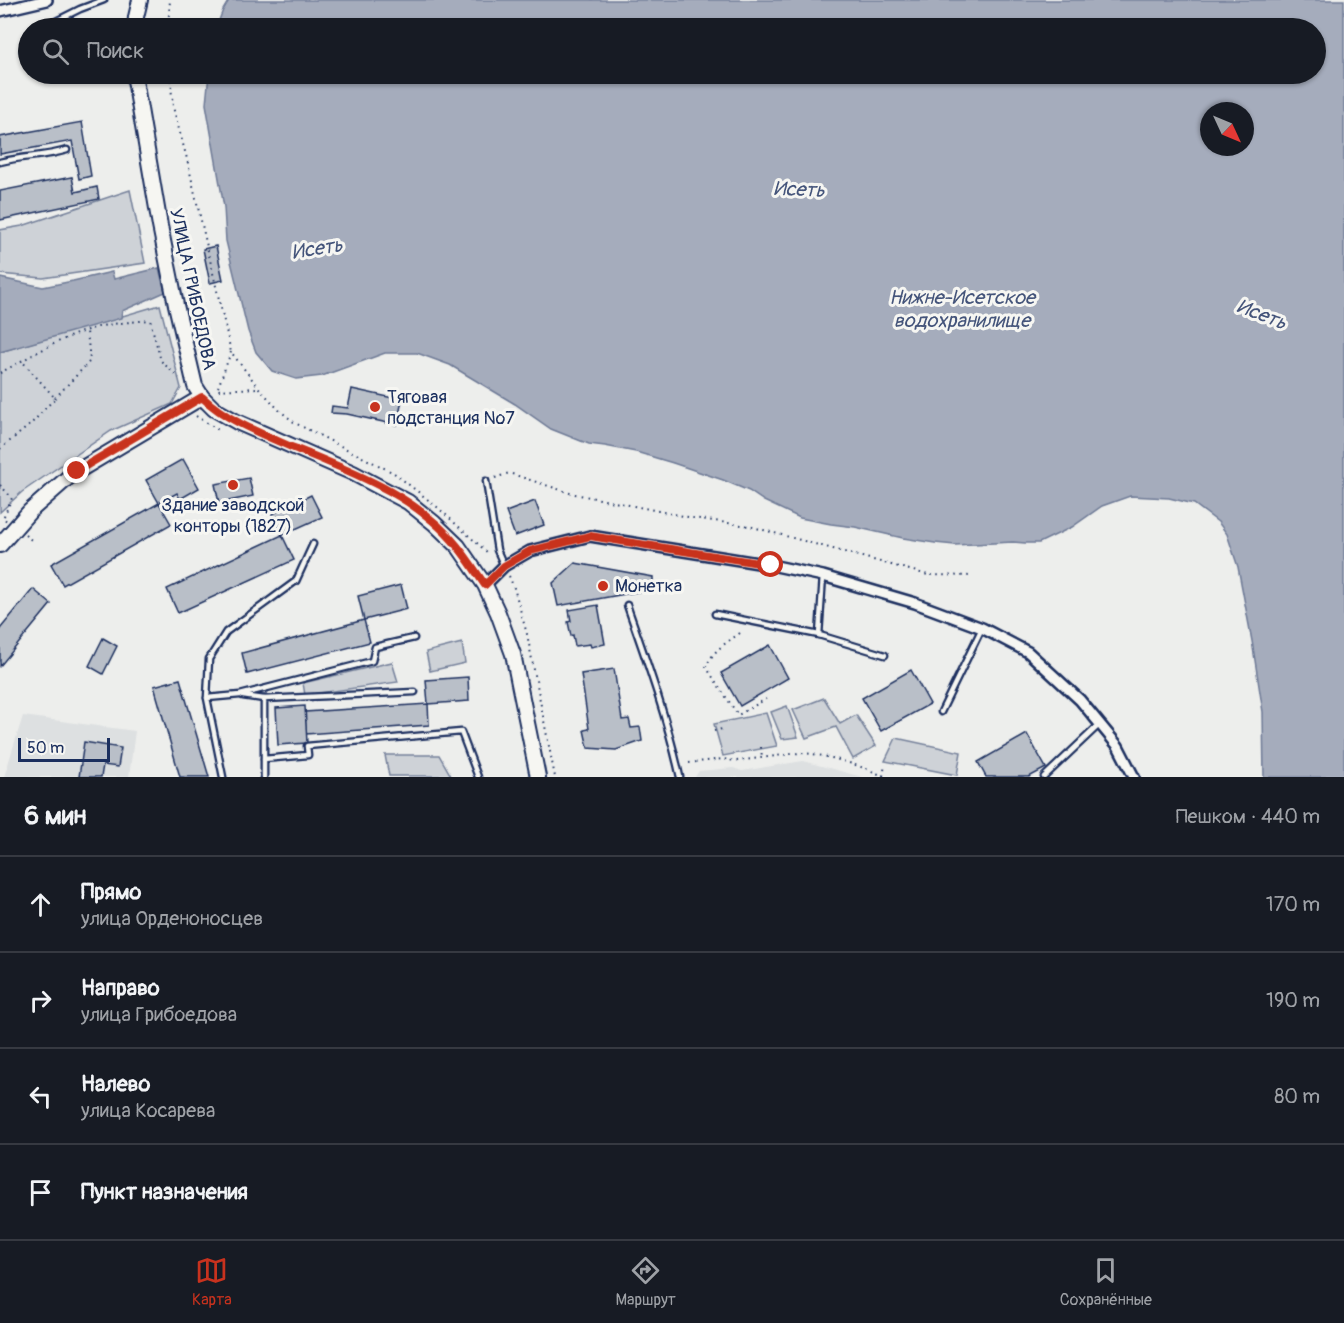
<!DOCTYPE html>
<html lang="ru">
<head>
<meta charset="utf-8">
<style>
  :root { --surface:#171b24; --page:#20242c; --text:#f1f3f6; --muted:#9ea1a6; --line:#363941; --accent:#c8321e }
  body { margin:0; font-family:Pangolin,sans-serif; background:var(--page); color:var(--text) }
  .compass { position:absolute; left:1200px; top:102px; width:54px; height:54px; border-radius:50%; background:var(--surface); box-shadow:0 2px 4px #0004; rotate:134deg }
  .scale { position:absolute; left:18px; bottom:15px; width:92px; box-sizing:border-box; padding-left:6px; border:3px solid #1b2f5e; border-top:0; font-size:16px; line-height:21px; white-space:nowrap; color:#1b2f5e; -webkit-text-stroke:4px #f6f6f2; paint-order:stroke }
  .stop { position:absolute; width:18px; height:18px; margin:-14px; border:4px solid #c8321e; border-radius:50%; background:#fff }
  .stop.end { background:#c8321e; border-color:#fff; box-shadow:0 2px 6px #0008 }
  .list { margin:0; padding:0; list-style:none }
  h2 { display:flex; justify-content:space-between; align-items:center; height:78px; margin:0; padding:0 24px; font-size:26px }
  h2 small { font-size:20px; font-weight:400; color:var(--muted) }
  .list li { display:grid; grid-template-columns:39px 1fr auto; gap:18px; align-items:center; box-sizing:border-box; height:96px; padding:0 24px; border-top:2px solid var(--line) }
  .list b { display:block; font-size:22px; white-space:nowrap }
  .list p { margin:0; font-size:20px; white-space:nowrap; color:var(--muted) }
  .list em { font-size:20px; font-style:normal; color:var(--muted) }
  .icon { flex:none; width:33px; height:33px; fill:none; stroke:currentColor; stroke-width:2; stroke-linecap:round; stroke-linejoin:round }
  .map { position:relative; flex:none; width:1344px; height:777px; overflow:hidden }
  .search { position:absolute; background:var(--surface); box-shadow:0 2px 4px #0004; left:18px; right:18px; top:18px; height:66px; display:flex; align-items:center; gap:15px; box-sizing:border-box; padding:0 21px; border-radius:33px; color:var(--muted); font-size:22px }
  .sheet { height:462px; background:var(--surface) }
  nav { display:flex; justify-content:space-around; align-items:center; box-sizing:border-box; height:84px; border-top:2px solid var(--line); background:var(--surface); font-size:16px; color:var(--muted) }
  nav a { display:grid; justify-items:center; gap:3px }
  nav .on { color:var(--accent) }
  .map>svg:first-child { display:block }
</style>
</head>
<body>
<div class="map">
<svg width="1344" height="777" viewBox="0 0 1344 777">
  <rect width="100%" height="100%" fill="#edeeec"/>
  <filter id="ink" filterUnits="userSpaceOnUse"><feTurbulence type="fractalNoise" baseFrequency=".0167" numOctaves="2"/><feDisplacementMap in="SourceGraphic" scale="12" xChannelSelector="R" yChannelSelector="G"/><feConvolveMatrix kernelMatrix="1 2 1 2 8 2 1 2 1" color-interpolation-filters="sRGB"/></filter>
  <g filter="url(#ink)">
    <!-- built -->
    <g fill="#dde0e1">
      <path d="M23 716 135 731 129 777H4Z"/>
      <path d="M803 761 862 777H695L699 771 733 768 742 771Z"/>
    </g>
    <!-- green -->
    <g fill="#ced2d7" stroke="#74809a" stroke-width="1.5">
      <path d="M130 190 145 263 43 278 0 274V230L22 226Z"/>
      <path d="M160 305 181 388 172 404 111 431 22 492 0 512V352Z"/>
      <path d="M462 643 465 663 430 671 426 652Z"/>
      <path d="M392 662 398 682 305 695 303 683Z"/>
      <path d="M824 698 840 724 856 715 876 746 853 759 836 727 806 738 793 710Z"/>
      <path d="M787 706 798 737 782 739 771 712Z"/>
      <path d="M766 713 777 746 723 756 714 724Z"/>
      <path d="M896 738 961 752 957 775 885 761Z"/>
      <path d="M385 755H439L451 776H389Z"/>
    </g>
    <!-- water -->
    <g fill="#a5acbc" stroke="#6e7a96" stroke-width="1.5" fill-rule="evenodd">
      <path d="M229 0H1344V777H1264L1263 712 1252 641 1238 567 1227 534 1218 522 1194 504 1169 498 1130 496 1102 506 1072 527 1039 543H1025L1013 542 955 545 935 543 903 538 855 527 831 524 800 518 764 501 749 491 723 480 673 463 636 452 605 446 589 444 581 441 551 429 515 404 450 365 417 353H385L322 376 296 379 272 371 256 352 248 331 226 241 224 207 206 104 209 74H1316V28H216L223 10ZM1209 111H1245V147H1209Z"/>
      <path d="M159 268 165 292 122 311 121 318 0 352V278L43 287 73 281 112 272 114 279Z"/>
    </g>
    <!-- building -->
    <g fill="#b9bfc8" stroke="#1b2f5e" stroke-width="1.5">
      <path d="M82 122 91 176 79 179 72 141 0 154V137Z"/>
      <path d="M72 177 75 192 97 187 99 199 0 220V191Z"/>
      <path d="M216 246 223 280 210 283 203 249Z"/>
      <path d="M352 389 402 400 397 425 347 414 331 413 332 406 348 408Z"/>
      <path d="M183 459 199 488 180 499 177 493 159 503 146 480Z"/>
      <path d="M249 478 253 496 219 503 215 484Z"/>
      <path d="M311 495 322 517 282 535 272 514Z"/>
      <path d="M535 501 544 525 515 536 506 512Z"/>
      <path d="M159 503 171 524 63 585 51 564Z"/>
      <path d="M282 535 294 560 178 613 167 589Z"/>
      <path d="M575 563 653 577V589L558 606 553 583Z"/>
      <path d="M401 585 407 609 364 620 358 596Z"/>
      <path d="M33 589 51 604 0 666V629Z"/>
      <path d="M598 605 605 644 591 647 590 644 575 646 573 635 571 636 568 622 571 621 569 610Z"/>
      <path d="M364 620 370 642 247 674 242 653Z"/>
      <path d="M103 638 117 646 103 674 89 666Z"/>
      <path d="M770 645 788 678 740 706 721 673Z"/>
      <path d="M614 669 622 720 629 719 631 728 640 727 642 741 616 750 588 748 584 730 589 729 581 674Z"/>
      <path d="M911 670 930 704 881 731 862 698Z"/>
      <path d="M468 677 469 701 428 704 426 680Z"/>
      <path d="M180 679 209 777H180L154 686Z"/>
      <path d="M428 704 429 725 306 734 305 712Z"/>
      <path d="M305 706 307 743 278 745 276 708Z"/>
      <path d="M1027 734 1046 768 1029 777H986L978 762Z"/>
      <path d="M84 742 121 748 118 767 103 765 101 777H79Z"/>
    </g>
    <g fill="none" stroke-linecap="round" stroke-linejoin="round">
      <!-- lane casing -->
      <g stroke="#1b2f5e" stroke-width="9">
        <g id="lane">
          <path d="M42 28 80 9 104 0"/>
          <path d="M28 40 23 51 28 65"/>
          <path d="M0 162C22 156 45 157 67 150"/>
          <path d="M486 481 497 550 504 566"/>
          <path d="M823 576 819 635 885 655"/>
          <path d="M627 605C647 662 667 718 680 777"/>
          <path d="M715 614 819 635"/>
          <path d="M415 692 264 699V759L308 755 307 746 461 732 478 777"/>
          <path d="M243 696 264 699"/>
          <path d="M207 698 209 659 226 632 296 581 313 544"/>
          <path d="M941 712 982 628"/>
          <path d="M264 759V777"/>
          <path d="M223 777 207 698 240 695 372 661 375 647 414 638"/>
          <path d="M1044 777 1100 724"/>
        </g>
      </g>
      <!-- street casing -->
      <g stroke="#1b2f5e" stroke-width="14">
        <g id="street">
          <path d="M0 11 47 0"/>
          <path d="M485 585 504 566 530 551 590 536 771 565 823 576 915 603 982 628 1028 652 1080 700 1118 746 1134 777"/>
        </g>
      </g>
      <!-- secondary casing -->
      <g stroke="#1b2f5e" stroke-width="18">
        <g id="secondary">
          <path d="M135 28 136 17 140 0"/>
          <path d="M134 74 160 226 176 305 195 386 202 397 214 409 237 422 353 473 408 502 434 523 458 546 485 585 498 613 513 654 538 777"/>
          <path d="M0 545 30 511 71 475 202 397"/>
        </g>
      </g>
      <!-- path -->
      <g stroke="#1b2f5e" stroke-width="2" stroke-dasharray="1.5 4.5" stroke-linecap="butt">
        <path d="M168 28 170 0"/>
        <path d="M170 74 173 107 187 159 231 352 259 388 279 410 295 423 394 473 436 506 489 554"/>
        <path d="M231 352 217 390 257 388"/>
        <path d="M0 373C29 357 62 337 94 328 112 323 132 322 150 320L161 361 179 378"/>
        <path d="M55 398 90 361 87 331"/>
        <path d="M196 416 220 431"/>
        <path d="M0 449 30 425 55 398 21 360"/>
        <path d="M495 478 509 473 570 493 693 518 749 526 928 575 973 576"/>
        <path d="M0 485 12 498 3 518 7 521"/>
        <path d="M25 535 34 542"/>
        <path d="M509 576 514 588 527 634 555 777"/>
        <path d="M740 633C725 644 714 649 706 667L738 715 766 699"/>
        <path d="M714 731 722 729"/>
        <path d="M761 747 762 758"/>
        <path d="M689 763 723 759 736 761 799 753C822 753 862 766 883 776V777"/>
        <path d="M883 776 885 765"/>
      </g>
      <!-- lane -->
      <use href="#lane" stroke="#f6f6f2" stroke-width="4.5"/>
      <!-- street -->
      <use href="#street" stroke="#f6f6f2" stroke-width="9"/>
      <!-- secondary -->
      <use href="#secondary" stroke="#f6f6f2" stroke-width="14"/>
    </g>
  </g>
  <g fill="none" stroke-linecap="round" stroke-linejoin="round" filter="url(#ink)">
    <!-- route -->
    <path stroke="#c8321e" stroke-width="8" d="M77 471 202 397C227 421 262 434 294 448 352 472 418 496 458 547 468 559 476 572 485 585L504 566 530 551 590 536 771 565"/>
  </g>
  <!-- markers -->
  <g fill="#c8321e" stroke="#f6f6f2" stroke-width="2">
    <circle cx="375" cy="407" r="6"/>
    <circle cx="233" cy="485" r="6"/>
    <circle cx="603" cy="586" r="6"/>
  </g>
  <g text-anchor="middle" stroke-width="6" stroke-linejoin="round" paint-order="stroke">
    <!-- street labels -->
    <g font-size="18" fill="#1b2f5e" stroke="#f6f6f2">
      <text transform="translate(193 289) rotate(78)" y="6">УЛИЦА ГРИБОЕДОВА</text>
    </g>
    <!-- poi labels -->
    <g font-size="18" fill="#1b2f5e" stroke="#f6f6f2" text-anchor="start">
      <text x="387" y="403">Тяговая<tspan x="387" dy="21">подстанция №7</tspan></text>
      <text x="233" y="511" text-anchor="middle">Здание заводской<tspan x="233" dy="21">конторы (1827)</tspan></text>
      <text x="615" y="592">Монетка</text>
    </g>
    <!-- water labels -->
    <g font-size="20" font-style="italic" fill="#44547a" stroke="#f6f6f2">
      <text transform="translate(799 189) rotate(2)" y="7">Исеть</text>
      <text transform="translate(317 248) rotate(-9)" y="7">Исеть</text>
      <text x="962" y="304">Нижне-Исетское<tspan x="962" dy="23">водохранилище</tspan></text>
      <text transform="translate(1262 314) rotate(21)" y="7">Исеть</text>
    </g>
  </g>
</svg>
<svg class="compass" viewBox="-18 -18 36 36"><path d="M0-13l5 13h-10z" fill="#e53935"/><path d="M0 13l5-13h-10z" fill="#9ea1a6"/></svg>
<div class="scale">50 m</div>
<div class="stop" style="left:771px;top:565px"></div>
<div class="stop end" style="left:77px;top:471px"></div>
<div class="search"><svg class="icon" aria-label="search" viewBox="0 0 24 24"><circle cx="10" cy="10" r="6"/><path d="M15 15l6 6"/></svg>Поиск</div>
</div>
<section class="sheet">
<h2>6 мин<small>Пешком · 440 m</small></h2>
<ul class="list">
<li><svg class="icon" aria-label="ahead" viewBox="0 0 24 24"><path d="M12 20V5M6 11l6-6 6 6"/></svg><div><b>Прямо</b><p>улица Орденоносцев</p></div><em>170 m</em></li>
<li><svg class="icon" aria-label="right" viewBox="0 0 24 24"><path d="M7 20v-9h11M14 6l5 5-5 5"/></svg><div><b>Направо</b><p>улица Грибоедова</p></div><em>190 m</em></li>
<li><svg class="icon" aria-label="left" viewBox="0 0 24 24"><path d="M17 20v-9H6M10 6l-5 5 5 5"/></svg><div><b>Налево</b><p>улица Косарева</p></div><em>80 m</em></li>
<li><svg class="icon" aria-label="arrive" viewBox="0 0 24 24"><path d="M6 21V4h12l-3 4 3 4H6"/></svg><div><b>Пункт назначения</b></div></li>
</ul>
</section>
<nav>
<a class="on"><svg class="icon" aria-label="map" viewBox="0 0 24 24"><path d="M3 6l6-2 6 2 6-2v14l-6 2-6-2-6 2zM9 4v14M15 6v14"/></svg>Карта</a>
<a><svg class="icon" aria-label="directions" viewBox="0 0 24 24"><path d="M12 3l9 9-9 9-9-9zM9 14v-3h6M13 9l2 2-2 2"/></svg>Маршрут</a>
<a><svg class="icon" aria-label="saved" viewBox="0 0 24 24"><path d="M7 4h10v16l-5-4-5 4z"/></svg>Сохранённые</a>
</nav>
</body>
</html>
